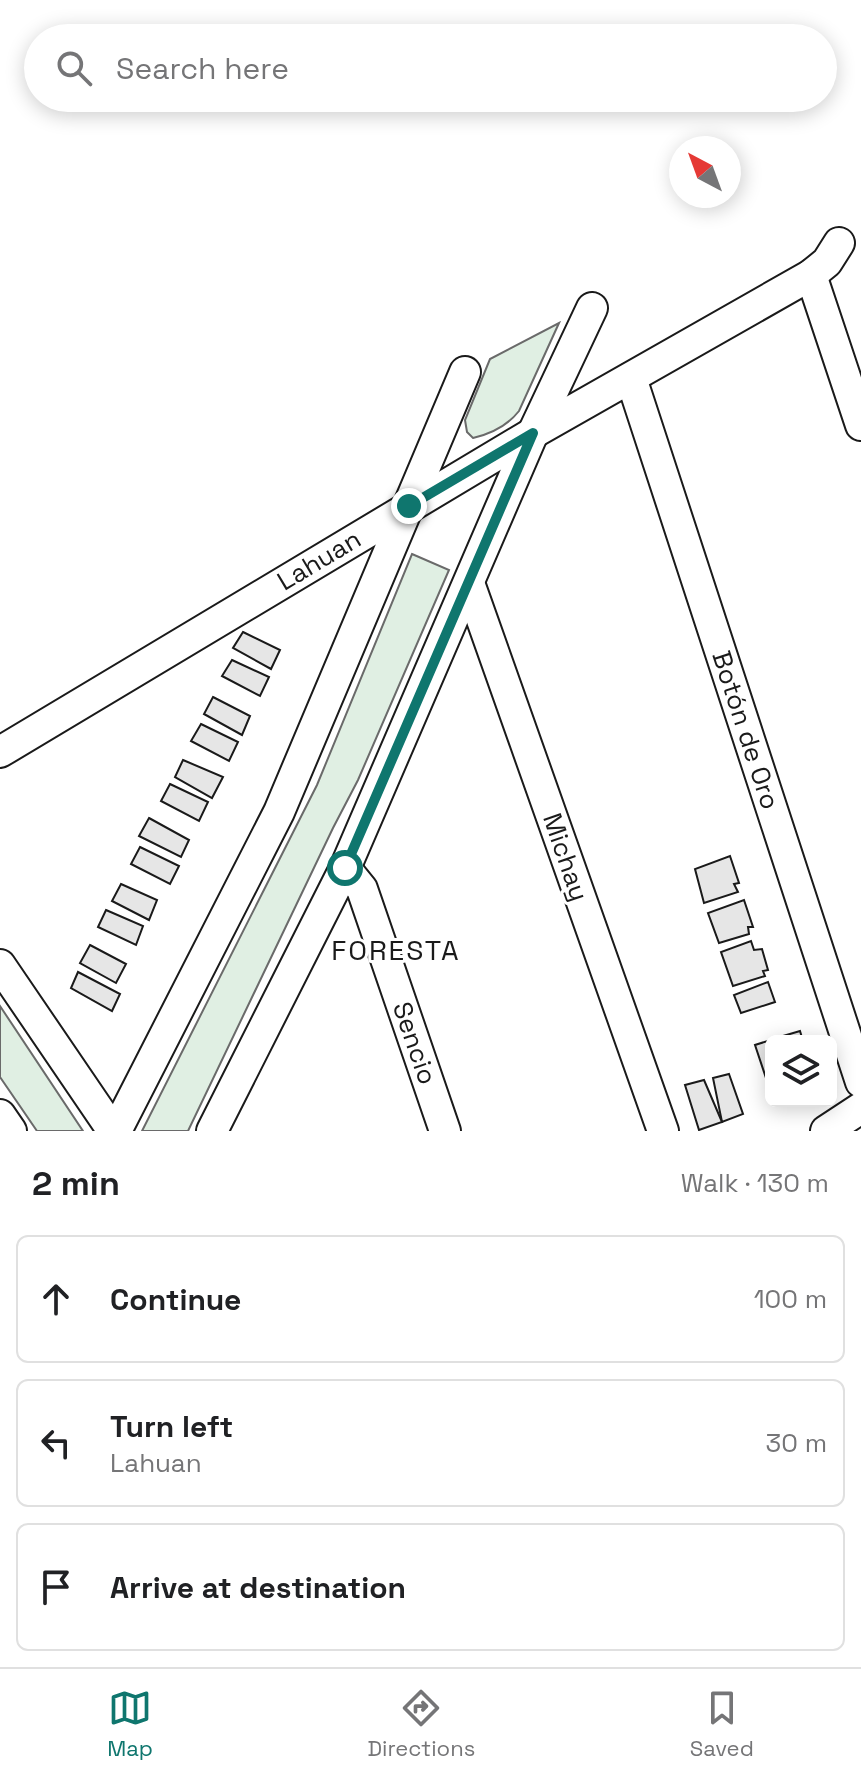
<!DOCTYPE html>
<html lang="en">
<head>
<meta charset="utf-8">
<style>
  :root { --surface:#fff; --page:#f6f6f6; --text:#202124; --muted:#757577; --line:#e0e0e0; --accent:#0f766e }
  body { margin:0; font-family:"Space Grotesk",sans-serif; background:var(--page); color:var(--text) }
  .controls { position:absolute; right:24px; bottom:24px; display:grid; overflow:hidden; border-radius:12px; box-shadow:0 4px 20px #0003 }
  .controls button { width:72px; height:72px; display:grid; place-items:center; padding:0; border:0; border-bottom:2px solid var(--line); background:var(--surface); color:var(--text); font:40px sans-serif }
  .compass { position:absolute; left:669px; top:136px; width:72px; height:72px; border-radius:50%; background:var(--surface); box-shadow:0 4px 20px #0003; rotate:319deg }
  .stop { position:absolute; width:24px; height:24px; margin:-18px; border:6px solid #0f766e; border-radius:50%; background:#fff }
  .stop.end { background:#0f766e; border-color:#fff; box-shadow:0 2px 8px #0008 }
  .list { margin:0; padding:0; list-style:none }
  h2 { display:flex; justify-content:space-between; align-items:center; height:104px; margin:0; padding:0 32px; font-size:34px }
  h2 small { font-size:26px; font-weight:400; color:var(--muted) }
  .list li { display:grid; grid-template-columns:52px 1fr auto; gap:24px; align-items:center; box-sizing:border-box; height:128px; margin:0 16px 16px; padding:0 16px; border:2px solid var(--line); border-radius:12px }
  .list b { display:block; font-size:30px; white-space:nowrap }
  .list p { margin:0; font-size:26px; white-space:nowrap; color:var(--muted) }
  .list em { font-size:26px; font-style:normal; color:var(--muted) }
  .icon { flex:none; width:44px; height:44px; fill:none; stroke:currentColor; stroke-width:2; stroke-linecap:round; stroke-linejoin:round }
  .map { position:relative; flex:none; width:861px; height:1131px; overflow:hidden }
  .search { position:absolute; background:var(--surface); box-shadow:0 4px 20px #0003; left:24px; right:24px; top:24px; height:88px; display:flex; align-items:center; gap:20px; box-sizing:border-box; padding:0 28px; border-radius:44px; color:var(--muted); font-size:30px }
  .sheet { height:536px; background:var(--surface) }
  nav { display:flex; justify-content:space-around; align-items:center; box-sizing:border-box; height:112px; border-top:2px solid var(--line); background:var(--surface); font-size:22px; color:var(--muted) }
  nav a { display:grid; justify-items:center; gap:4px }
  nav .on { color:var(--accent) }
  .map>svg:first-child { display:block }
</style>
</head>
<body>
<div class="map">
<svg width="861" height="1131" viewBox="0 0 861 1131">
  <rect width="100%" height="100%" fill="#fff"/>
  <!-- green -->
  <g fill="#e0efe3" stroke="#6a6a6a" stroke-width="2">
    <path d="M559 323 519 411C508 425 490 434 473 438L467 432 465 420 490 359Z"/>
    <path d="M412 554 449 570 358 780 333 828 188 1131H142L317 785Z"/>
    <path d="M0 1006 83 1131H37L0 1077Z"/>
  </g>
  <!-- building -->
  <g fill="#e6e6e6" stroke="#1a1a1a" stroke-width="2">
    <path d="M243 632 280 650 271 669 233 648Z"/>
    <path d="M232 660 269 677 260 696 222 676Z"/>
    <path d="M213 697 250 716 242 735 204 714Z"/>
    <path d="M201 724 238 742 229 761 191 741Z"/>
    <path d="M183 760 223 777 212 798 175 777Z"/>
    <path d="M170 784 208 802 199 821 161 801Z"/>
    <path d="M149 818 189 840 181 857 139 836Z"/>
    <path d="M140 847 179 866 170 884 131 864Z"/>
    <path d="M730 856 739 883 734 884 738 892 704 903 695 869Z"/>
    <path d="M121 884 157 900 149 920 112 901Z"/>
    <path d="M744 900 753 927H748L749 934 719 943 708 913Z"/>
    <path d="M106 910 143 926 136 945 98 927Z"/>
    <path d="M751 941 754 950 762 949 768 970 763 971 765 976 733 986 721 952Z"/>
    <path d="M90 945 126 964 116 983 80 963Z"/>
    <path d="M78 972 120 994 112 1011 71 988Z"/>
    <path d="M768 982 775 1002 741 1013 734 995Z"/>
    <path d="M800 1031 803 1041H784L783 1036Z"/>
    <path d="M774 1039 775 1041H771V1093L755 1045Z"/>
    <path d="M729 1074 743 1114 722 1122 713 1078Z"/>
    <path d="M704 1080 722 1122 699 1130 685 1085Z"/>
  </g>
  <g fill="none" stroke-linecap="round" stroke-linejoin="round">
    <!-- street casing -->
    <g stroke="#1a1a1a" stroke-width="34">
      <g id="street">
        <path d="M811 275 861 425"/>
        <path d="M631 378 861 1082"/>
        <path d="M469 583 663 1131"/>
        <path d="M0 752 533 433 811 275 827 262 839 243"/>
        <path d="M345 868 362 889 445 1131"/>
        <path d="M0 965 113 1131"/>
        <path d="M0 1115 11 1131"/>
        <path d="M116 1131 279 812 465 372"/>
        <path d="M212 1131 345 868 533 433 592 308"/>
        <path d="M826 1131 861 1108"/>
      </g>
    </g>
    <!-- street -->
    <use href="#street" stroke="#fff" stroke-width="30"/>
  </g>
  <g fill="none" stroke-linecap="round" stroke-linejoin="round">
    <!-- route -->
    <path stroke="#0f766e" stroke-width="10" d="M345 868 533 433 409 506"/>
  </g>
  <g text-anchor="middle" stroke-width="6" stroke-linejoin="round" paint-order="stroke">
    <!-- street labels -->
    <g font-size="26" fill="#1a1a1a" stroke="#fff">
      <text transform="translate(319 560) rotate(-31)" y="9">Lahuan</text>
      <text transform="translate(746 730) rotate(72)" y="9">Botón de Oro</text>
      <text transform="translate(566 857) rotate(71)" y="9">Michay</text>
      <text transform="translate(415 1043) rotate(71)" y="9">Sencio</text>
    </g>
    <!-- neighbourhood labels -->
    <g font-size="28" letter-spacing="2" fill="#1a1a1a" stroke="#fff">
      <text x="396" y="960">FORESTA</text>
    </g>
  </g>
</svg>
<div class="controls">
<button><svg class="icon" aria-label="layers" viewBox="0 0 24 24"><path d="M12 4l9 5-9 5-9-5zM3 14l9 5 9-5"/></svg></button>
</div>
<svg class="compass" viewBox="-18 -18 36 36"><path d="M0-13l5 13h-10z" fill="#e53935"/><path d="M0 13l5-13h-10z" fill="#757577"/></svg>
<div class="stop" style="left:345px;top:868px"></div>
<div class="stop end" style="left:409px;top:506px"></div>
<div class="search"><svg class="icon" aria-label="search" viewBox="0 0 24 24"><circle cx="10" cy="10" r="6"/><path d="M15 15l6 6"/></svg>Search here</div>
</div>
<section class="sheet">
<h2>2 min<small>Walk · 130 m</small></h2>
<ul class="list">
<li><svg class="icon" aria-label="ahead" viewBox="0 0 24 24"><path d="M12 20V5M6 11l6-6 6 6"/></svg><div><b>Continue</b></div><em>100 m</em></li>
<li><svg class="icon" aria-label="left" viewBox="0 0 24 24"><path d="M17 20v-9H6M10 6l-5 5 5 5"/></svg><div><b>Turn left</b><p>Lahuan</p></div><em>30 m</em></li>
<li><svg class="icon" aria-label="arrive" viewBox="0 0 24 24"><path d="M6 21V4h12l-3 4 3 4H6"/></svg><div><b>Arrive at destination</b></div></li>
</ul>
</section>
<nav>
<a class="on"><svg class="icon" aria-label="map" viewBox="0 0 24 24"><path d="M3 6l6-2 6 2 6-2v14l-6 2-6-2-6 2zM9 4v14M15 6v14"/></svg>Map</a>
<a><svg class="icon" aria-label="directions" viewBox="0 0 24 24"><path d="M12 3l9 9-9 9-9-9zM9 14v-3h6M13 9l2 2-2 2"/></svg>Directions</a>
<a><svg class="icon" aria-label="saved" viewBox="0 0 24 24"><path d="M7 4h10v16l-5-4-5 4z"/></svg>Saved</a>
</nav>
</body>
</html>
